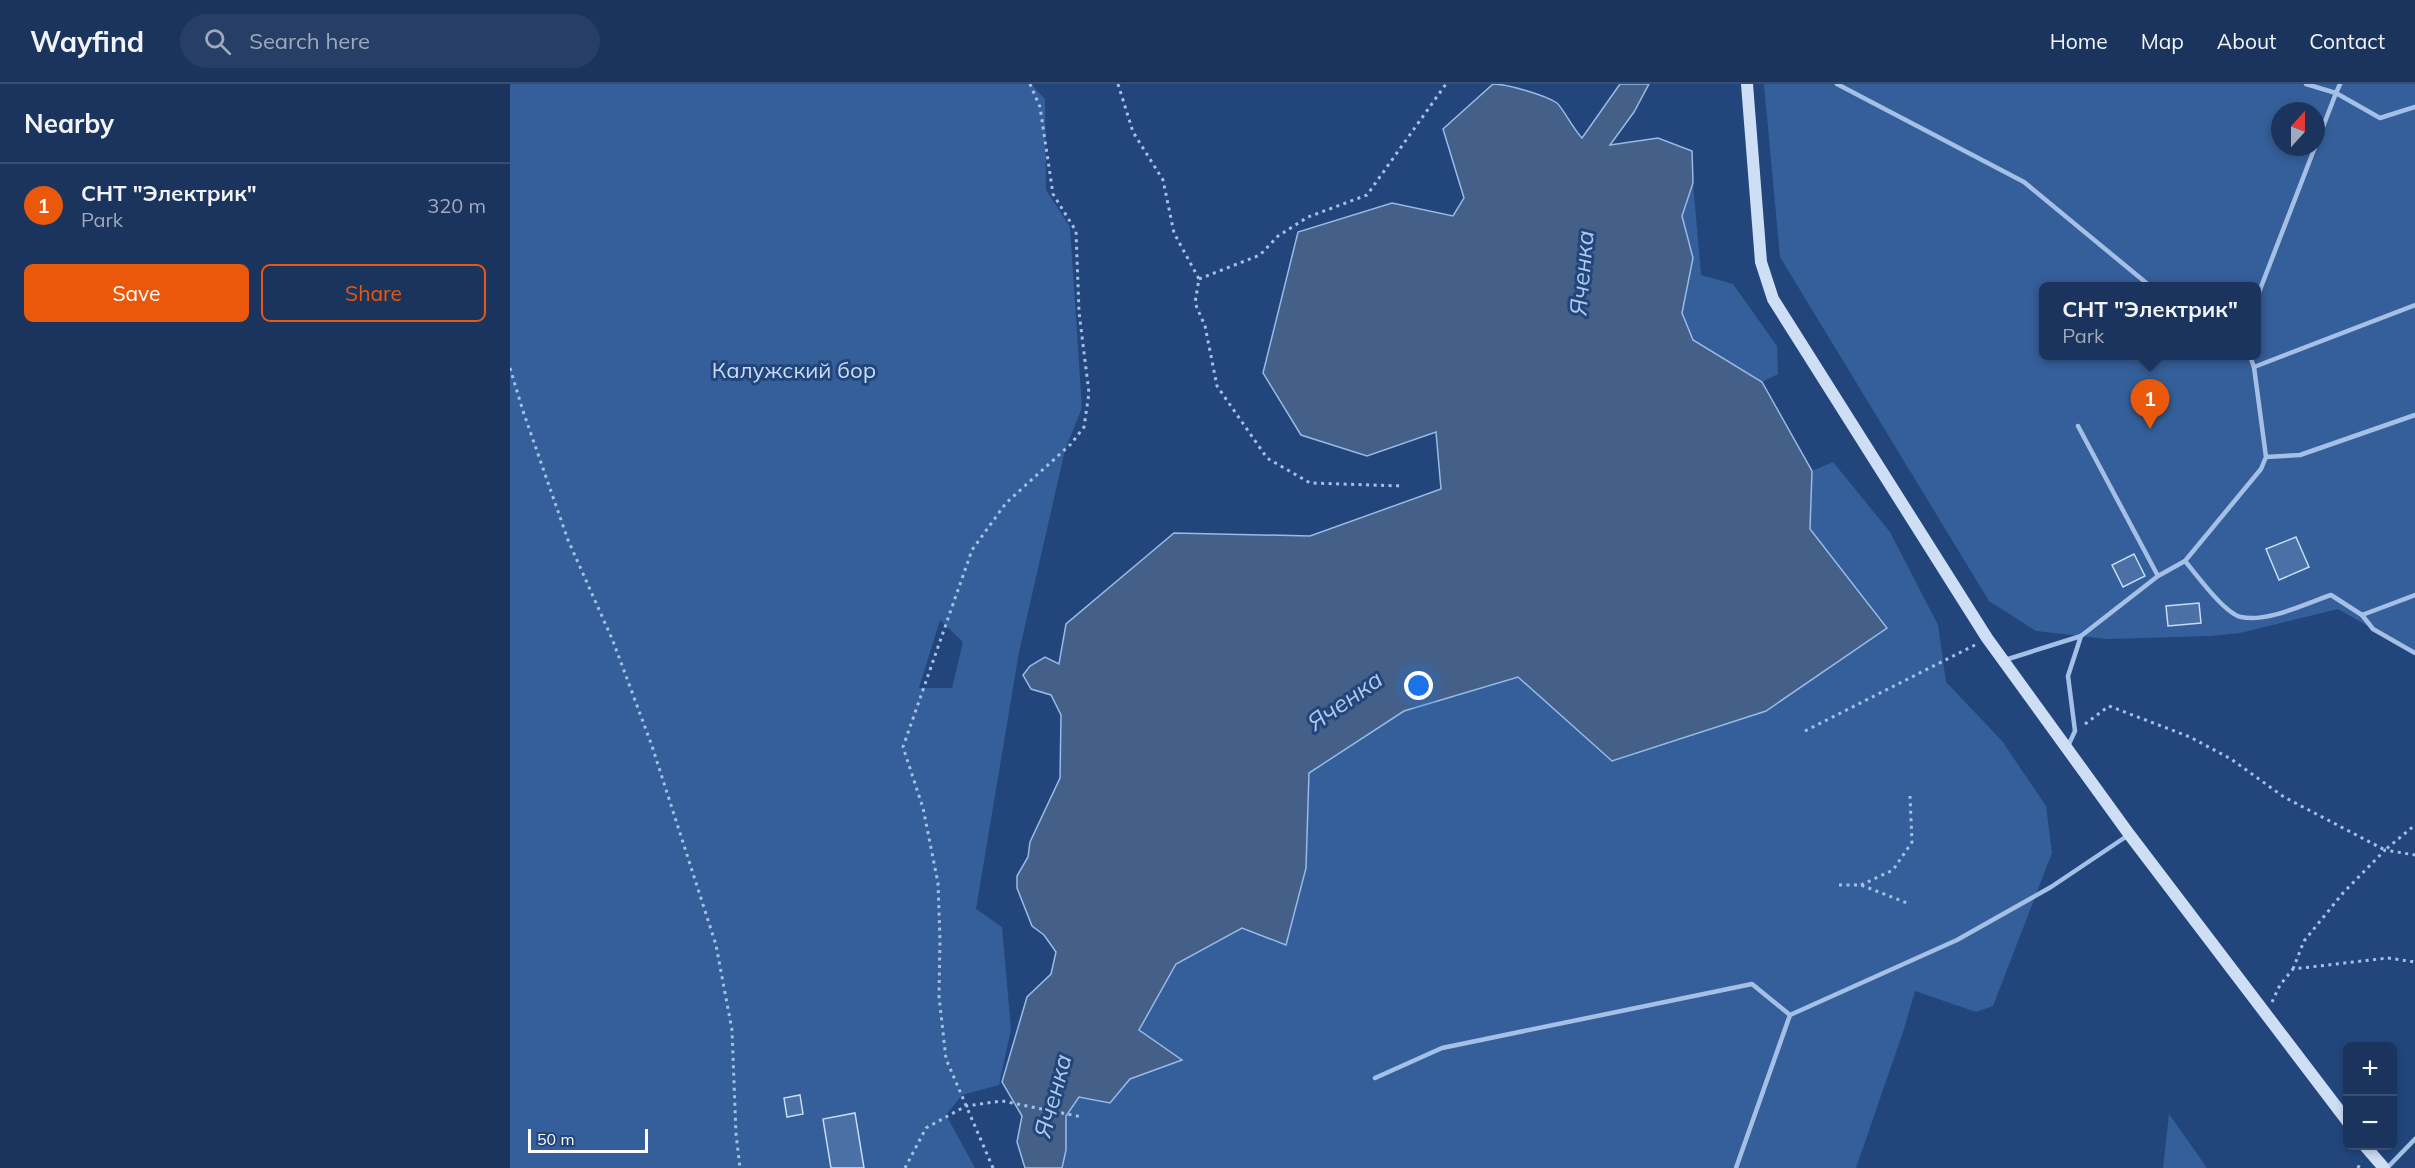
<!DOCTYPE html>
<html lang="en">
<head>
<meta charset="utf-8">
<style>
  :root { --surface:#1a345d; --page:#273f66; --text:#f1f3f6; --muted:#9faabc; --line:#384f72; --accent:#ea580c }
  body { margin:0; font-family:Mulish,sans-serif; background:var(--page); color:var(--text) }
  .controls { position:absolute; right:18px; bottom:18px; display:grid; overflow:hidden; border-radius:9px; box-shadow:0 3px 9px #0003 }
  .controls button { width:54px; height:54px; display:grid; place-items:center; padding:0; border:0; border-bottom:2px solid var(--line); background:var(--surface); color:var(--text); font:30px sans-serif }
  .compass { position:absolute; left:1761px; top:18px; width:54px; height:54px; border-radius:50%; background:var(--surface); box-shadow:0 3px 9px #0003; rotate:21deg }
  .scale { position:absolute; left:18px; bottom:15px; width:120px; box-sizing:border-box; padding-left:6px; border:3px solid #fff; border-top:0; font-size:16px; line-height:21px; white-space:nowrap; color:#fff; -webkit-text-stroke:4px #22467c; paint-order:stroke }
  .you { position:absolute; left:909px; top:602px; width:21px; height:21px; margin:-15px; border:4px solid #fff; border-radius:50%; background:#1a73e8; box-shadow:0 0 0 9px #1a73e833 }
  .badge { display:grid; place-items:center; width:39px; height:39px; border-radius:50%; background:var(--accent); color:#fff; font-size:20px; font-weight:700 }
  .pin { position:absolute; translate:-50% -50px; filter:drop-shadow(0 2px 3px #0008) }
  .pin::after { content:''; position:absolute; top:32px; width:21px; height:18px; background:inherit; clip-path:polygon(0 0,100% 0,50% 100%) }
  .popup { position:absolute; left:1529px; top:198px; width:222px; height:78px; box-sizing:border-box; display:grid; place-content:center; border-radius:9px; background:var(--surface); filter:drop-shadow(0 2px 4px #0005); font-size:20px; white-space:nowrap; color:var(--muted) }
  .popup b { font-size:22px; color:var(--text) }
  .popup::after { content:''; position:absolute; left:50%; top:100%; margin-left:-12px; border:12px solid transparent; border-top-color:var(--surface) }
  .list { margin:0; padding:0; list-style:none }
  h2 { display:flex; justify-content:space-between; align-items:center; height:78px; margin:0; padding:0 24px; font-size:26px }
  h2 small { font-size:20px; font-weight:400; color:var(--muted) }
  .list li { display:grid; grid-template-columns:39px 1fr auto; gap:18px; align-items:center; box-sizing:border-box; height:84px; padding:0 24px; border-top:2px solid var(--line) }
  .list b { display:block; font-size:22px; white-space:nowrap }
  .list p { margin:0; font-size:20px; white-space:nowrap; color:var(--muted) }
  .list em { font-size:20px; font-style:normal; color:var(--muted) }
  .actions { display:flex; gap:12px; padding:18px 24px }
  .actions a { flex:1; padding:14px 0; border:2px solid var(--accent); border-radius:9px; text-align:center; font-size:21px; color:var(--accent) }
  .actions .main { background:var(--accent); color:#fff }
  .icon { flex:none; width:33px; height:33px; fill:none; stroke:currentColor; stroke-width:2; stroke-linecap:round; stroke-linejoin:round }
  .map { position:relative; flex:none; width:1905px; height:1084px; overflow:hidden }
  header { display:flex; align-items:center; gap:36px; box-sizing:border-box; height:84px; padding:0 30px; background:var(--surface); border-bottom:2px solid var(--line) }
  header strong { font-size:28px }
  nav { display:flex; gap:33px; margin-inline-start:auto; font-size:21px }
  .search { width:420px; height:54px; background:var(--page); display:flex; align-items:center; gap:15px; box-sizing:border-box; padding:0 21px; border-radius:33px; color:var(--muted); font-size:22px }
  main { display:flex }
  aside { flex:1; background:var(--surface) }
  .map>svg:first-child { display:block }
</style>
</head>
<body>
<header>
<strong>Wayfind</strong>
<div class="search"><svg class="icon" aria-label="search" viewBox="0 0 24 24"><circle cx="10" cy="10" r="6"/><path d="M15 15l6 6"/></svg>Search here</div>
<nav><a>Home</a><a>Map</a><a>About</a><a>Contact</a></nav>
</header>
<main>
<aside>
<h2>Nearby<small></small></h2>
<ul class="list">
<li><span class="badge">1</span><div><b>СНТ &quot;Электрик&quot;</b><p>Park</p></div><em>320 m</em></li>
</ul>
<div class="actions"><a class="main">Save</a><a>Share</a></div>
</aside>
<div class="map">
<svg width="1905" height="1084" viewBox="0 0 1905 1084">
  <rect width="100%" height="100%" fill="#22467c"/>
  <!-- green -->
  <g fill="#355f9a" fill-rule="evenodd">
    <path d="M0 0H521L535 15 536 106 560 143 572 324 555 366 509 568 466 825 492 843 501 945 489 1001 452 1011 436 1031 465 1084H0ZM430 536 453 558 442 604H409Z"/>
    <path d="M1254 0H1905V569L1828 525 1730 549 1700 552 1597 555 1526 547 1479 517 1270 173ZM1770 27H1806V63H1770ZM1534 202H1746V272H1534Z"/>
    <path d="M1183 99 1191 191 1223 200 1267 262 1268 290 1252 298 1183 256 1172 229 1183 174 1172 132Z"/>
    <path d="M1323 378 1380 448 1428 541 1436 598 1492 657 1536 722 1542 769 1483 922 1466 928 1405 907 1394 945 1346 1084H552L556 1066V1032L569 1013 600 1019 620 995 672 976 629 946 666 880 732 844 776 861 796 784 799 689 894 627 1008 593 1102 677 1376 544 1300 445 1302 387Z"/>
    <path d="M1659 1030 1697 1084H1653Z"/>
  </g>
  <!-- water -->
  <path fill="#456088" stroke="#98bae7" stroke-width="1.5" d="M983 0C997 0 1035 11 1047 19 1052 23 1064 46 1072 54L1110 0H1139L1124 28 1100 61 1148 54 1182 67 1183 99 1172 132 1183 174 1172 229 1183 256 1252 298 1302 387 1300 445 1377 544 1256 627 1102 677 1008 593 894 627 799 689 796 784 776 861 732 844 666 880 629 946 672 976 620 995 600 1019 569 1013 556 1032V1066L552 1084H515L507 1058 512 1032 492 998 517 913 541 890 546 868 534 851 522 842 507 804V792L518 773 520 758 550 694 551 631 541 611 521 605 513 591 520 582 535 573 549 580 556 540 664 449 800 452 931 405 926 348 857 372 791 351 753 289 788 148 882 119 943 132 954 114 933 45Z"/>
  <!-- building -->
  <g fill="#4a70a5" stroke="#c8dbf5" stroke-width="1.5">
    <path d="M1786 453 1799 483 1769 496 1756 465Z"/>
    <path d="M1624 470 1635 492 1613 503 1602 481Z"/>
    <path d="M1689 519 1691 539 1658 542 1656 522Z"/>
    <path d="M290 1011 293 1030 277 1033 274 1014Z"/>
    <path d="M345 1029 354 1084H321L313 1035Z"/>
  </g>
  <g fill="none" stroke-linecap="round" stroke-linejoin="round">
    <!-- path -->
    <g stroke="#a5c0e6" stroke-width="3" stroke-dasharray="3 4.5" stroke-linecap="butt">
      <path d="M608 0 623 48 653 96 664 149 689 195 685 219 695 242 707 302 757 374 800 399 893 402"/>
      <path d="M689 195 750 171 768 152 798 133 857 111 936 0"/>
      <path d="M0 284 13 327 58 456 103 557 142 662 206 861 222 946 226 1050 230 1084"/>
      <path d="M1575 640 1599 622 1680 653 1721 675 1774 713 1875 766 1905 741"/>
      <path d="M1295 647 1465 561"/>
      <path d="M1329 801H1351L1397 819"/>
      <path d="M1351 801 1383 786 1402 758 1400 712"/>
      <path d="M1783 885 1794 857 1833 809 1875 766 1905 771"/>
      <path d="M1762 918 1770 901 1783 885 1878 874 1905 878"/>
      <path d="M395 1084 416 1044 456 1022 492 1017 572 1033"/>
      <path d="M483 1084 436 975 429 912 430 856 428 799 413 724 393 663 462 466 496 419 561 360 574 343 579 309 569 228 566 147 543 110 530 23 520 0"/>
      <path d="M1848 1084 1851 1077"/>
    </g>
    <!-- lane -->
    <g stroke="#a5c0e6" stroke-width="4.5">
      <path d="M1327 0 1514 98 1640 202"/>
      <path d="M1796 0 1826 9 1830 0"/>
      <path d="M1806 61 1826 9 1870 34 1905 23"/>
      <path d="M1746 216 1805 63"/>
      <path d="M1744 283 1905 221"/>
      <path d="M1568 342 1648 492 1675 477 1751 385 1756 373 1744 283 1740 272"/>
      <path d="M1756 373 1790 371 1905 331"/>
      <path d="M1675 477C1687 491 1714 529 1731 533 1757 539 1797 519 1821 511L1852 531 1905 511"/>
      <path d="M1852 531 1863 545 1905 569"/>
      <path d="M1495 576 1571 552 1648 492"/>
      <path d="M1558 662 1565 647 1558 592 1571 552"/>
      <path d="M865 994 932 964 1242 900 1280 931 1447 856 1541 803 1617 752"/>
      <path d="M1226 1084 1280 931"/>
      <path d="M1877 1084 1905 1055"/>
    </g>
    <!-- secondary -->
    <g stroke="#cedef5" stroke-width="12">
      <path d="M1237 0 1251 178 1263 215 1477 554 1619 750 1838 1038"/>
      <path d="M1855 1062 1874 1084"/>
    </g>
  </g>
  <g text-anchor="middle" stroke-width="6" stroke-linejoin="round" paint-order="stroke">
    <!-- park labels -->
    <g font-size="22" fill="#c8dbf5" stroke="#22467c">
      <text x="284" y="294">Калужский бор</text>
    </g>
    <!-- water labels -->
    <g font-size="24" font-style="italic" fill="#b0caee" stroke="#22467c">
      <text transform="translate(1072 189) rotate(-85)" y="8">Яченка</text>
      <text transform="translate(835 617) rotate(-35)" y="8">Яченка</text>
      <text transform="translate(543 1012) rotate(-75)" y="8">Яченка</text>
    </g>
  </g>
</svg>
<div class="controls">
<button>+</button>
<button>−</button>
</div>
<svg class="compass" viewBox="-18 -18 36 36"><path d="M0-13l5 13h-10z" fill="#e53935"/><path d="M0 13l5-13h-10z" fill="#9faabc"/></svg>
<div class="scale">50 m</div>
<div class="you"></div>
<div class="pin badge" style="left:1640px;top:345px">1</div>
<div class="popup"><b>СНТ &quot;Электрик&quot;</b>Park</div>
</div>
</main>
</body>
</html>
